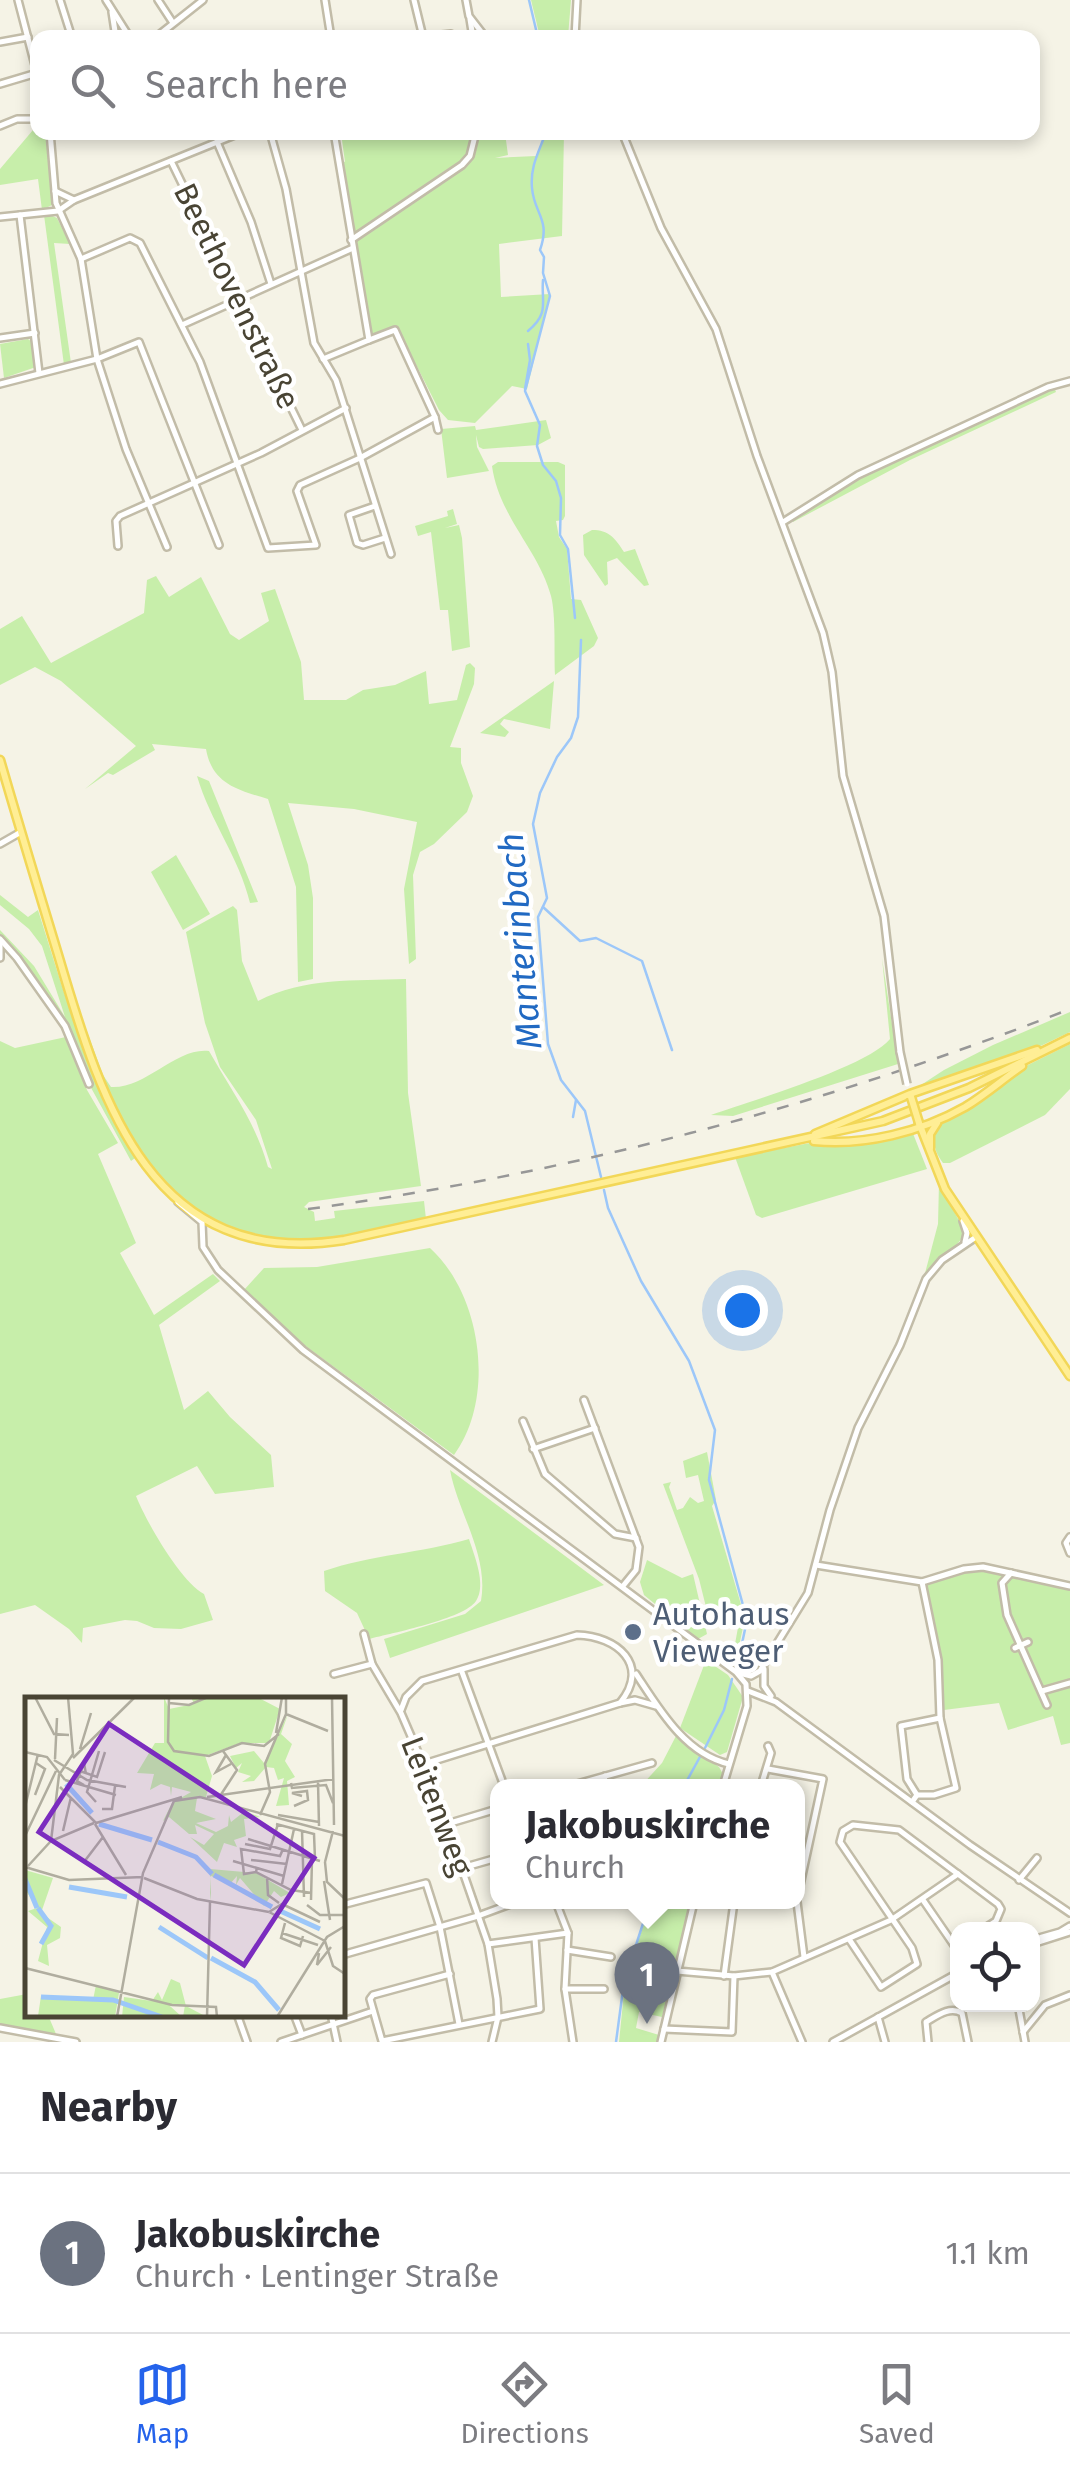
<!DOCTYPE html>
<html lang="en">
<head>
<meta charset="utf-8">
<style>
  :root { --surface:#fff; --page:#f2f2f3; --text:#2b2b33; --muted:#7c7c81; --line:#e1e1e2; --accent:#2563eb }
  body { margin:0; font-family:"Fira Sans",sans-serif; background:var(--page); color:var(--text) }
  .controls { position:absolute; right:30px; bottom:30px; display:grid; overflow:hidden; border-radius:20px; box-shadow:0 5px 15px #0003 }
  .controls button { width:90px; height:90px; display:grid; place-items:center; padding:0; border:0; border-bottom:2px solid var(--line); background:var(--surface); color:var(--text); font:50px sans-serif }
  .you { position:absolute; left:742px; top:1310px; width:35px; height:35px; margin:-25px; border:8px solid #fff; border-radius:50%; background:#1a73e8; box-shadow:0 0 0 15px #1a73e833 }
  .badge { display:grid; place-items:center; width:65px; height:65px; border-radius:50%; background:var(--accent); color:#fff; font-size:32px; font-weight:700 }
  .pin { position:absolute; translate:-50% -82px; filter:drop-shadow(0 2px 5px #0008) }
  .pin::after { content:''; position:absolute; top:52px; width:35px; height:30px; background:inherit; clip-path:polygon(0 0,100% 0,50% 100%) }
  .popup { position:absolute; left:490px; top:1779px; width:315px; height:130px; box-sizing:border-box; display:grid; place-content:center; border-radius:20px; background:var(--surface); filter:drop-shadow(0 2px 8px #0005); font-size:32px; white-space:nowrap; color:var(--muted) }
  .popup b { font-size:38px; color:var(--text) }
  .popup::after { content:''; position:absolute; left:50%; top:100%; margin-left:-20px; border:20px solid transparent; border-top-color:var(--surface) }
  .list { margin:0; padding:0; list-style:none }
  h2 { display:flex; justify-content:space-between; align-items:center; height:130px; margin:0; padding:0 40px; font-size:42px }
  h2 small { font-size:32px; font-weight:400; color:var(--muted) }
  .list li { display:grid; grid-template-columns:65px 1fr auto; gap:30px; align-items:center; box-sizing:border-box; height:160px; padding:0 40px; border-top:2px solid var(--line) }
  .list b { display:block; font-size:38px; white-space:nowrap }
  .list p { margin:0; font-size:32px; white-space:nowrap; color:var(--muted) }
  .list em { font-size:32px; font-style:normal; color:var(--muted) }
  .icon { flex:none; width:55px; height:55px; fill:none; stroke:currentColor; stroke-width:2; stroke-linecap:round; stroke-linejoin:round }
  .map { position:relative; flex:none; width:1070px; height:2042px; overflow:hidden }
  .search { position:absolute; background:var(--surface); box-shadow:0 5px 15px #0003; left:30px; right:30px; top:30px; height:110px; display:flex; align-items:center; gap:25px; box-sizing:border-box; padding:0 35px; border-radius:20px; color:var(--muted); font-size:38px }
  .sheet { height:290px; background:var(--surface) }
  nav { display:flex; justify-content:space-around; align-items:center; box-sizing:border-box; height:140px; border-top:2px solid var(--line); background:var(--surface); font-size:28px; color:var(--muted) }
  nav a { display:grid; justify-items:center; gap:5px }
  nav .on { color:var(--accent) }
  .map>svg:first-child { display:block }
</style>
</head>
<body>
<div class="map">
<svg width="1070" height="2042" viewBox="0 0 1070 2042">
  <rect width="100%" height="100%" fill="#f5f3e6"/>
  <!-- green -->
  <g fill="#c7eeaa">
    <path d="M531 0H571L568 37H540Z"/>
    <path d="M33 124H37L38 132 48 133 54 204 42 210 38 179 0 185V169L33 130Z"/>
    <path d="M341 133H472L468 154 462 161 352 236 341 160 345 162Z"/>
    <path d="M479 133H505L508 155 495 158 536 156 547 133H564L562 236 499 244 501 297 550 294 527 389 512 386 475 423 448 420 439 410 397 327 372 337 354 241 464 167 475 151Z"/>
    <path d="M48 214 57 218 70 244 54 243 71 363 64 365 44 215Z"/>
    <path d="M28 339 32 342 36 367 4 378 0 344Z"/>
    <path d="M1054 387 1056 392 910 460 793 522V519L852 481Z"/>
    <path d="M546 420 551 438 538 445 483 449 479 447 476 435 477 447 489 471 447 478 441 429 475 426 476 430Z"/>
    <path d="M498 462H558L565 465V516L563 520 556 521 559 537 567 549 571 599 581 600 598 638 594 646 555 675C554 654 556 615 551 596 539 550 499 517 492 466Z"/>
    <path d="M453 509 457 524 445 528 459 525 462 538 470 647 452 651 448 610H440L431 532 418 536 415 526 448 516 447 511Z"/>
    <path d="M592 530C609 530 615 538 624 552L635 549 649 585 644 586 617 558 607 562 608 584 605 586 584 555 583 535Z"/>
    <path d="M156 576 169 597 201 577 230 634 239 640 269 621 261 593 275 589 301 662 304 700H346L363 690 395 685 426 671 429 704 457 700 466 665 470 663 475 668 474 684 450 747 461 748V763L473 796 467 812 434 844 420 852 413 875 416 959 409 964 404 889 417 822 354 809 288 803 308 865 313 898V979L298 982 296 887 268 799C238 790 212 784 206 749L152 744 155 750 113 775 108 773 85 789 136 746 61 681 35 667 0 685V629L22 616 51 663 144 613 147 580Z"/>
    <path d="M554 681 550 729 504 719 500 724 509 732 505 737 480 733Z"/>
    <path d="M197 776 209 781 258 902 250 903C239 857 210 821 197 776Z"/>
    <path d="M176 855 210 914 183 930 151 872Z"/>
    <path d="M0 895 28 917 38 910C65 995 89 1081 135 1158L131 1161 89 1084 79 1054 38 986 0 939V930L34 966 65 1017 42 946 29 929 0 905Z"/>
    <path d="M233 906 237 910 242 961 258 1001C305 977 354 981 406 979L408 1093 421 1186 309 1202 304 1207 314 1212 315 1221 335 1218 334 1211 424 1201 426 1219C382 1229 336 1243 290 1242 169 1240 117 1123 82 1027L85 1026 103 1075 111 1087C146 1089 176 1047 209 1051 231 1090 256 1123 268 1167L272 1169 256 1120 220 1067 205 1023 186 932Z"/>
    <path d="M882 958 898 1064 733 1116 711 1115C750 1101 867 1067 890 1039Z"/>
    <path d="M1070 1012V1032L1030 1051 922 1088 921 1085 944 1070 993 1045Z"/>
    <path d="M66 1037 87 1090 118 1143 98 1154 136 1243 120 1253 154 1315 213 1274 220 1281 159 1325 184 1410 208 1391 230 1417 271 1455 274 1487 215 1494 197 1466 136 1496C146 1521 180 1581 204 1594L213 1620 181 1629 154 1628 137 1621 125 1620 83 1628 82 1643 69 1629 35 1605 0 1614V1041L15 1048Z"/>
    <path d="M1070 1044V1089L1045 1115 950 1163H943C934 1151 931 1139 938 1126L1026 1066Z"/>
    <path d="M912 1131 927 1169 762 1218 756 1215 735 1157 810 1143Z"/>
    <path d="M939 1183 965 1232C958 1249 936 1260 924 1277L938 1224Z"/>
    <path d="M430 1248C482 1295 496 1398 454 1455L300 1342 244 1290 264 1268 317 1267Z"/>
    <path d="M707 1452 716 1500 712 1506 745 1618 735 1665 714 1649 715 1645 735 1644 739 1622 709 1619 699 1579 663 1484 671 1482 669 1487 677 1510 683 1508 690 1497 698 1503 704 1501 698 1475 686 1478 683 1461Z"/>
    <path d="M450 1470 604 1585 390 1658 384 1639 465 1614 481 1601C489 1555 458 1513 450 1470Z"/>
    <path d="M469 1539C474 1555 487 1585 476 1601 464 1619 392 1633 369 1639L357 1613 325 1591 324 1571C371 1555 421 1553 469 1539Z"/>
    <path d="M647 1560 682 1578 693 1574 707 1634 698 1639 644 1595 640 1582Z"/>
    <path d="M968 1571H986L1070 1589V1743L1061 1745 1053 1716 1008 1730 999 1703 944 1710 926 1589 927 1584Z"/>
    <path d="M706 1660 728 1675 743 1697 727 1752 720 1755 680 1728Z"/>
    <path d="M676 1736 719 1767 723 1774 720 1786H641L662 1763Z"/>
    <path d="M651 1902H691L662 2017 639 2012 636 2028 659 2035 658 2042H619L625 1982Z"/>
    <path d="M27 1994 28 2014 48 2015 56 2034 0 2024V1999Z"/>
  </g>
  <g fill="none" stroke-linecap="round" stroke-linejoin="round">
    <!-- stream -->
    <g stroke="#9cc7f9" stroke-width="2.5">
      <path d="M529 0 538 38"/>
      <path d="M546 132C539 152 530 166 532 188 534 214 551 219 540 250L544 257 543 273 550 296 525 391 540 425 537 446 543 465 556 481 561 498 560 535 568 549 575 618"/>
      <path d="M528 331C550 313 541 302 543 280"/>
      <path d="M525 389 530 360 528 344"/>
      <path d="M581 640 578 717 571 738 557 757 540 793 533 824 547 898 538 917 548 1044 561 1080 585 1111 601 1177"/>
      <path d="M543 907 580 941 596 938 642 961 672 1050"/>
      <path d="M573 1117 576 1100"/>
      <path d="M604 1190 608 1208 641 1281 689 1361 715 1430 709 1480 747 1620 737 1667"/>
      <path d="M705 1748 724 1710 732 1679"/>
      <path d="M684 1786 701 1755"/>
      <path d="M616 2042 624 1982 650 1902"/>
    </g>
    <!-- minor casing -->
    <g stroke="#c2bca8" stroke-width="10">
      <g id="minor">
        <path d="M60 0 72 38"/>
        <path d="M106 0 130 38"/>
        <path d="M158 0 173 23"/>
        <path d="M325 0 331 38"/>
        <path d="M414 0 423 37 451 34 458 38"/>
        <path d="M466 0 469 16 486 38"/>
        <path d="M112 12 116 38"/>
        <path d="M470 19 473 38"/>
        <path d="M155 38 203 0"/>
        <path d="M575 38 577 0"/>
        <path d="M0 42 28 37"/>
        <path d="M0 84 37 73 18 0"/>
        <path d="M0 126 17 119H38"/>
        <path d="M50 132 56 203 81 259 97 359 126 449 167 547"/>
        <path d="M270 132 286 189 314 343 336 380 391 554"/>
        <path d="M622 132 661 228 716 329 757 456 823 633 832 672 843 776 884 916 900 1052"/>
        <path d="M217 142 251 222 271 284"/>
        <path d="M171 161 302 430"/>
        <path d="M55 191 74 200"/>
        <path d="M20 215 39 373"/>
        <path d="M0 217 58 211 74 200 242 132"/>
        <path d="M351 240 462 165 470 156 476 132"/>
        <path d="M81 259 130 238 140 243 200 362 268 548 316 545 297 491 300 485 360 458 435 417 395 330 369 340"/>
        <path d="M182 325 353 248"/>
        <path d="M0 338 35 333"/>
        <path d="M323 359 369 340 334 132"/>
        <path d="M0 384 97 359 139 342 219 545"/>
        <path d="M435 417 438 430"/>
        <path d="M375 506 349 515 357 543 363 545 385 538"/>
        <path d="M783 522 858 475 1048 387 1070 381"/>
        <path d="M118 546 116 521 120 516 261 453 346 408"/>
        <path d="M0 844 21 832"/>
        <path d="M0 939 17 958 65 1026 89 1084"/>
        <path d="M0 945V958"/>
        <path d="M178 1202 202 1222 203 1247 218 1270 303 1350 736 1672 746 1684 747 1706 723 1786"/>
        <path d="M963 1221 967 1233 965 1242"/>
        <path d="M584 1400 639 1547 636 1570 623 1586"/>
        <path d="M523 1421 545 1474 615 1534 636 1538"/>
        <path d="M533 1449 595 1428"/>
        <path d="M1070 1537 1066 1543 1070 1553"/>
        <path d="M816 1565 922 1582 964 1569 983 1567 1070 1586"/>
        <path d="M1011 1573 1002 1583 1007 1615 1047 1705"/>
        <path d="M364 1634 372 1664 401 1713 436 1794 488 1944 497 1999 498 2017 492 2042"/>
        <path d="M1015 1648 1028 1642"/>
        <path d="M764 1669V1686L771 1696"/>
        <path d="M462 1672 504 1786"/>
        <path d="M739 1673 751 1676 760 1671 808 1593 830 1510 858 1428 900 1345 926 1279 942 1260 976 1237"/>
        <path d="M334 1674 372 1664"/>
        <path d="M636 1674C659 1709 685 1754 729 1764"/>
        <path d="M748 1691 776 1702 970 1845 1070 1913"/>
        <path d="M1042 1691 1070 1683"/>
        <path d="M401 1710 406 1697 422 1681 577 1635C617 1636 651 1665 620 1703"/>
        <path d="M424 1764 620 1703 635 1700 656 1706"/>
        <path d="M768 1769 823 1779 797 1899"/>
        <path d="M570 1786 652 1763"/>
        <path d="M603 1786 605 1776"/>
        <path d="M761 1786 771 1753 768 1746"/>
        <path d="M917 1795H934L956 1788 940 1718 938 1660 922 1582"/>
        <path d="M912 1802 917 1795 907 1779 901 1726 940 1718"/>
        <path d="M447 1824 497 1809"/>
        <path d="M462 1868 497 1858"/>
        <path d="M1019 1880 1037 1858"/>
        <path d="M923 1900 958 1951"/>
        <path d="M556 1902 568 1933 565 1989 573 2042"/>
        <path d="M797 1902 804 1957"/>
        <path d="M342 1905 426 1883 440 1927 459 2024"/>
        <path d="M849 1939 881 1987 917 1964 912 1948 840 1842 843 1831 853 1825 899 1830 998 1904 1001 1909 996 1921 982 1930"/>
        <path d="M1032 1940 1060 1932 1070 1926"/>
        <path d="M488 1944 568 1933"/>
        <path d="M1032 1944 1070 1932"/>
        <path d="M567 1950 611 1957"/>
        <path d="M342 1955 478 1916 516 1902"/>
        <path d="M677 1971 734 1976 772 1972 891 1920 958 1874"/>
        <path d="M772 1972 802 2042"/>
        <path d="M450 1974 373 1995 370 1999 382 2041 540 2009 535 1938"/>
        <path d="M724 1976 734 1902"/>
        <path d="M565 1989H604"/>
        <path d="M1018 2004 1025 2042"/>
        <path d="M237 2014 247 2042"/>
        <path d="M294 2014 302 2035"/>
        <path d="M331 2014 337 2042"/>
        <path d="M878 2017 885 2042"/>
        <path d="M0 2028 76 2042"/>
        <path d="M664 2029 732 2032 734 1976"/>
        <path d="M1023 2032 1045 2005 1070 1995"/>
        <path d="M281 2042 373 2011"/>
        <path d="M661 2042 694 1902"/>
        <path d="M833 2042 958 1973"/>
        <path d="M928 2042 926 2022C938 2015 950 2006 962 2013L968 2042"/>
      </g>
    </g>
    <!-- major casing -->
    <g stroke="#f2d758" stroke-width="11">
      <g id="major">
        <path d="M0 760C19 826 39 892 59 958 102 1105 153 1270 344 1240L883 1121 969 1088 1070 1038"/>
        <path d="M919 1123 945 1189 1070 1376"/>
        <path d="M815 1134 910 1094 1037 1050"/>
        <path d="M814 1141C864 1146 921 1132 965 1107 985 1095 1003 1079 1022 1066"/>
        <path d="M930 1148V1134L937 1123"/>
      </g>
    </g>
    <!-- minor -->
    <use href="#minor" stroke="#fff" stroke-width="5"/>
    <!-- major -->
    <use href="#major" stroke="#ffee95" stroke-width="6"/>
    <!-- rail -->
    <path stroke="#979797" stroke-width="2.5" stroke-dasharray="12 12" stroke-linecap="butt" d="M308 1209C570 1174 824 1105 1070 1009"/>
    <!-- minor-bridge casing -->
    <g stroke="#c2bca8" stroke-width="10" stroke-linecap="butt">
      <path id="minor-bridge" d="M900 1052 907 1084"/>
    </g>
    <!-- major-bridge casing -->
    <g stroke="#f2d758" stroke-width="11" stroke-linecap="butt">
      <path id="major-bridge" d="M911 1097 919 1123"/>
    </g>
    <!-- minor-bridge -->
    <use href="#minor-bridge" stroke="#fff" stroke-width="5"/>
    <!-- major-bridge -->
    <use href="#major-bridge" stroke="#ffee95" stroke-width="6"/>
  </g>
  <!-- markers -->
  <circle fill="#5c6f8a" stroke="#fff" stroke-width="4" cx="633" cy="1632" r="10"/>
  <g text-anchor="middle" stroke-width="9" stroke-linejoin="round" paint-order="stroke">
    <!-- street labels -->
    <g font-size="32" fill="#494434" stroke="#fff">
      <text transform="translate(237 296) rotate(64)" y="11">Beethovenstraße</text>
      <text transform="translate(437 1806) rotate(69)" y="11">Leitenweg</text>
    </g>
    <!-- service labels -->
    <g font-size="32" fill="#4e5e75" stroke="#fff" text-anchor="start">
      <text x="653" y="1625">Autohaus<tspan x="653" dy="37">Vieweger</tspan></text>
    </g>
    <!-- water labels -->
    <g font-size="35" font-style="italic" fill="#2169c2" stroke="#fff">
      <text transform="translate(520 941) rotate(-95)" y="12">Manterinbach</text>
    </g>
  </g>
  <!-- overview -->
  <g transform="translate(25 1697)">
    <rect width="320" height="320" fill="#f5f3e6"/>
    <path d="M139 0 144 12 169 7 166 0H232L255 12 244 46H215L180 59 187 79 181 100H204L172 101 170 114 191 122 171 126 191 135 203 129 204 118 206 125 220 114 235 120 219 122 221 139 209 143 212 150 199 146 192 165 165 140 179 148 189 137 170 128 172 137H164L144 120 138 124 147 106 166 95 147 90 146 99 145 90 136 87 125 93 129 77 112 76 130 46H139ZM263 17 256 37 267 47 260 64 270 80 262 84 264 108 251 109 259 81 253 83 249 71 241 70 229 84 217 85 226 79 213 75 217 66 211 71 205 59 229 54 239 66ZM185 172 231 176 265 196 256 200 249 194 239 209 215 181 211 188 212 179 205 187 186 179 185 180 186 196 185 204ZM0 173 28 181 16 216 36 230 35 241 22 248 24 269 13 264 22 230 3 214 12 211 0 192ZM146 282 155 286 161 309 180 319 158 320 160 308 145 309 157 320H97L99 300 127 304 133 295 137 303ZM71 288 94 296 90 320H0L13 319 16 299 68 303Z" fill="#c7eeaa"/>
    <path fill="none" stroke="#9cc7f9" stroke-width="5" d="M41 87 67 116M74 127 127 143M133 145 171 160 187 177M189 178 247 210M0 182 12 211M44 190 102 200M13 211 26 229 16 247M253 213 295 232M134 230 183 261M186 261 230 285 254 313M16 300 88 303 137 320"/>
    <path fill="none" stroke="#b0ad9f" stroke-width="2.5" d="M10 0 29 37 44 38M144 0 143 45 149 54 184 59 217 46 239 49 254 37M307 0 309 128M144 6 164 8 183 0M261 17 303 34M251 36 257 0M55 52 66 16M0 55 22 60 40 83M201 58 191 75 206 67M48 61 110 0M30 62 32 21M29 63 62 83 101 90M55 74 72 80 80 55M40 83 91 98M293 85 294 129M266 86 267 91 301 88 308 106M59 88 52 84 59 66 61 77M35 90 71 126 157 100M10 98 20 72 11 66M195 99 212 73 198 54M182 100 309 82M71 105 62 95 74 54M269 109 283 103 282 94 267 96 277 99M0 110 13 57M77 112H87L90 89M235 118 245 95 240 67 261 17V0M253 118 294 125M70 127 101 178M251 127 289 137 290 162M277 133 279 200M38 134 46 100M0 139 31 74M223 142 295 164M26 144 34 78 48 57 43 0M220 147 245 152 253 127M226 163 262 167M208 164 259 179M300 165 302 185 320 202M300 165 308 134M64 168 59 165 78 140M3 169 26 144 69 126M0 170 44 183 118 180M232 170 231 175 266 193 287 196M231 175 219 177 216 152 255 159 258 152M242 180 243 198 254 206M119 181 172 202 244 215M299 184 305 223M257 187 269 132M286 203 287 162M282 208 295 218H320M244 215 300 244 308 269 320 277M244 215 257 207 295 225M260 226 256 241 275 249 278 239M257 236 293 248M294 256 292 268 306 250M0 271 147 308 191 310 192 320M92 320 118 176 149 104 175 100 320 139M182 320 185 205M252 320 302 240 320 229"/>
    <path fill="#7b2cbf" fill-opacity="0.15" stroke="#7b2cbf" stroke-width="5" d="M84 27 289 161 219 268 14 135Z"/>
    <rect width="320" height="320" fill="none" stroke="#494434" stroke-width="5"/>
  </g>
</svg>
<div class="controls">
<button><svg class="icon" aria-label="locate" viewBox="0 0 24 24"><circle cx="12" cy="12" r="6"/><path d="M12 2v4M12 18v4M2 12h4M18 12h4"/></svg></button>
</div>
<div class="you"></div>
<div class="pin badge" style="left:647px;top:2024px;background:#6b7280">1</div>
<div class="popup"><b>Jakobuskirche</b>Church</div>
<div class="search"><svg class="icon" aria-label="search" viewBox="0 0 24 24"><circle cx="10" cy="10" r="6"/><path d="M15 15l6 6"/></svg>Search here</div>
</div>
<section class="sheet">
<h2>Nearby<small></small></h2>
<ul class="list">
<li><span class="badge" style="background:#6b7280">1</span><div><b>Jakobuskirche</b><p>Church · Lentinger Straße</p></div><em>1.1 km</em></li>
</ul>
</section>
<nav>
<a class="on"><svg class="icon" aria-label="map" viewBox="0 0 24 24"><path d="M3 6l6-2 6 2 6-2v14l-6 2-6-2-6 2zM9 4v14M15 6v14"/></svg>Map</a>
<a><svg class="icon" aria-label="directions" viewBox="0 0 24 24"><path d="M12 3l9 9-9 9-9-9zM9 14v-3h6M13 9l2 2-2 2"/></svg>Directions</a>
<a><svg class="icon" aria-label="saved" viewBox="0 0 24 24"><path d="M7 4h10v16l-5-4-5 4z"/></svg>Saved</a>
</nav>
</body>
</html>
